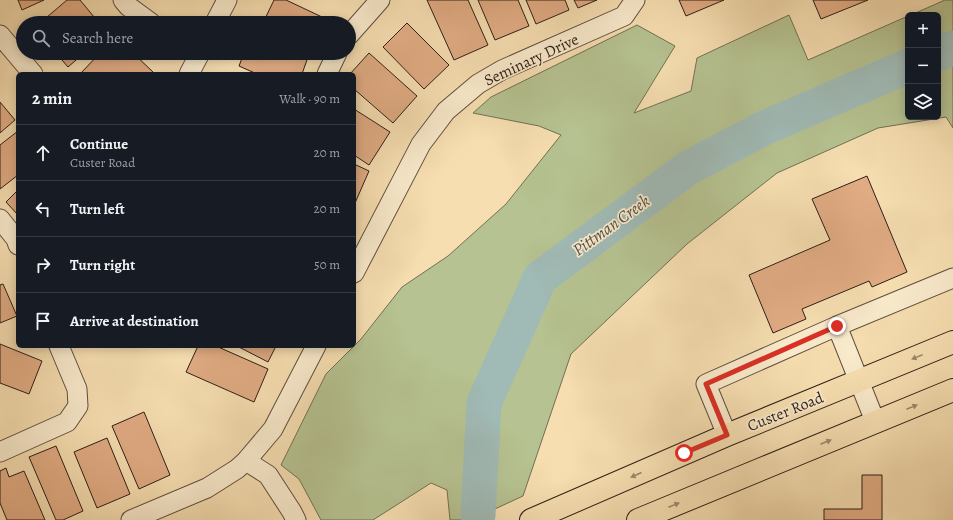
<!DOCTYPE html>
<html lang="en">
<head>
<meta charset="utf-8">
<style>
  :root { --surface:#171b24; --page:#242831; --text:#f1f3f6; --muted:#9ea1a6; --line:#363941 }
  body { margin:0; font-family:Alegreya,serif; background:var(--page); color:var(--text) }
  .controls { position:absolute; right:12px; top:12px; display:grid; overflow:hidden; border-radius:6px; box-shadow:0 2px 10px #0003 }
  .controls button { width:36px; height:36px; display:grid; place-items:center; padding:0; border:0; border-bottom:1px solid var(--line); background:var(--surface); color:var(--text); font:20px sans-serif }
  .stop { position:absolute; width:12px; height:12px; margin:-9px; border:3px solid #d93025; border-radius:50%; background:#fff }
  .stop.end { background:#d93025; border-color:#fff; box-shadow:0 1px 4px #0008 }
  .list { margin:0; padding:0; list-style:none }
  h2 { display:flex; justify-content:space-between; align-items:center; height:52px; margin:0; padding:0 16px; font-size:17px }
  h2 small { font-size:13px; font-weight:400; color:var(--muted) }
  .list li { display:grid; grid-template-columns:26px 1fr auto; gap:12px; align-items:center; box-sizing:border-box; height:56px; padding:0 16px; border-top:1px solid var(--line) }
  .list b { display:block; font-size:15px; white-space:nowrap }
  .list p { margin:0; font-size:13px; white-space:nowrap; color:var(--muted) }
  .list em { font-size:13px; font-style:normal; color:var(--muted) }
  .icon { flex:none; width:22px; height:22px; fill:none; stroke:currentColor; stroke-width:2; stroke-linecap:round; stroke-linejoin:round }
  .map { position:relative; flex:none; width:953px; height:520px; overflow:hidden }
  .search { position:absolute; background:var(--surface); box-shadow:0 2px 10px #0003; left:16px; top:16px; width:340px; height:44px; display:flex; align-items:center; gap:10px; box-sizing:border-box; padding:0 14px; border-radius:22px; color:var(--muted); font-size:15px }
  .panel { position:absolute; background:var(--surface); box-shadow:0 2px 10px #0003; left:16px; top:72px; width:340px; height:276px; border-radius:6px }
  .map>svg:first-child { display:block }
</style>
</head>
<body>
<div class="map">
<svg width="953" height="520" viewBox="0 0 953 520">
  <rect width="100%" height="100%" fill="#f6deb1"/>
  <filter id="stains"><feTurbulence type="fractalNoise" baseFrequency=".005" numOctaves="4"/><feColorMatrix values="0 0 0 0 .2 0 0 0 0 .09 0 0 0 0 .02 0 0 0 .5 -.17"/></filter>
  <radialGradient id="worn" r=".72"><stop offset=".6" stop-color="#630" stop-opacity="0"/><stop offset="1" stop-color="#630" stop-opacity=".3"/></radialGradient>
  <!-- green -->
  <path fill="#b6c291" stroke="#727054" d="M945 0H953V128L946 117 878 128 777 173 687 244 571 354 523 496 471 520H450L447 490 431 483 373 520H321L299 479 281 465 326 374 361 339 402 287 448 256 506 204 561 135 539 126 473 113 491 97 637 25 675 46 634 113 691 91 697 58 789 15 808 60 908 16V117H938V15H911Z"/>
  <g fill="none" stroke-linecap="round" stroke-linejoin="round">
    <!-- river -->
    <g stroke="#a0bab5" stroke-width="35">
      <path d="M938 54 953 48"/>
      <path d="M478 515 484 403 540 278 688 168 764 128 908 66"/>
    </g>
  </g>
  <!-- building -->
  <g fill="#e1ac84" stroke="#2d1e18">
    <path d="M18 0H44L22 10Z"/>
    <path d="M67 0H80L99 23H40Z"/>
    <path d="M274 0H286L322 17 319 23H263Z"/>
    <path d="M427 0H468L488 45 454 60Z"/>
    <path d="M478 0H518L529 26 495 40Z"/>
    <path d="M526 0H565L569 10 536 24Z"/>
    <path d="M574 0H597L578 8Z"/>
    <path d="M679 0H724L686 16Z"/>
    <path d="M813 0H868L821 19Z"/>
    <path d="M407 23 449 65 424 89 383 47Z"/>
    <path d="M56 53H84L68 67Z"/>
    <path d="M100 53H133L153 72 152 74H80Z"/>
    <path d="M244 53H298L308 57 302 74H257L239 66Z"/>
    <path d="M369 53 417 96 393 123 354 89V74H350Z"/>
    <path d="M0 102 15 120 0 133Z"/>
    <path d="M354 109 390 132 369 165 354 155Z"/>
    <path d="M18 131V175L0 189V145Z"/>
    <path d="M354 164 369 171 355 203 354 202Z"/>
    <path d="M867 176 907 272 872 287 869 281 802 309 806 319 773 333 749 275 830 240 812 199Z"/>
    <path d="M18 190V215L6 202Z"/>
    <path d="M3 284 17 316 0 323V285Z"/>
    <path d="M0 344 42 361 29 394 0 383Z"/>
    <path d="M198 346H216L268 369 254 402 186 372Z"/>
    <path d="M237 346H276L268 362Z"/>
    <path d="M144 412 170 475 139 489 112 426Z"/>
    <path d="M107 438 130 494 97 508 74 452Z"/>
    <path d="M56 446 83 511 63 520H56L29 457Z"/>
    <path d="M6 468 9 477 24 471 45 520H7L0 503V471Z"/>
    <path d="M862 475H882V520H824V509H862Z"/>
  </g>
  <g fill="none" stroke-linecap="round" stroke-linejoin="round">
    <!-- minor casing -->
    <g stroke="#5f4e3e" stroke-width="21">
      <g id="minor">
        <path d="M123 0 128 6 151 23"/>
        <path d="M215 23 227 0"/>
        <path d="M0 35 33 74"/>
        <path d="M349 35 380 0"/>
        <path d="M189 74 200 53"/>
        <path d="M327 74 337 53"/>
        <path d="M0 219 16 239 18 245"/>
        <path d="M354 273 421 144 446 111 478 84 502 70 624 16 635 0"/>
        <path d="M837 326 875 421"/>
        <path d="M727 435 706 384 837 326 953 278"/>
        <path d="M0 452 67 422 78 406 77 389 59 346"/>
        <path d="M246 461 268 475 292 512 296 520"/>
        <path d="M131 520 207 488 237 469 246 461 273 429 316 346"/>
      </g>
    </g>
    <!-- major casing -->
    <g stroke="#2d1e18" stroke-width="24">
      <g id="major">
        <path d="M531 520 727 435 953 342"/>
        <path d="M638 520 953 390"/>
      </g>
    </g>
    <!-- minor -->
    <use href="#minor" stroke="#f9eacc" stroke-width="19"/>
    <!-- major -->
    <use href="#major" stroke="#f6deb1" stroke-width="22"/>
  </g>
  <!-- one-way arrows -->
  <defs><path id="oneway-solid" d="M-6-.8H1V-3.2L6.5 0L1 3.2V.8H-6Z"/></defs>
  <g fill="#9c886c">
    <use href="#oneway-solid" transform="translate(917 357) rotate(158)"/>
    <use href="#oneway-solid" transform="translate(912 407) rotate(-22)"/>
    <use href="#oneway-solid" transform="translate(826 442) rotate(-23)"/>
    <use href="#oneway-solid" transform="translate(636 475) rotate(156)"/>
    <use href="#oneway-solid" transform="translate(674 505) rotate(-22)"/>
  </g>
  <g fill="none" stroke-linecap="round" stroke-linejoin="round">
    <!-- route -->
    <path stroke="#d93025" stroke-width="5" d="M684 453 727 435 706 384 837 326"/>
  </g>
  <g text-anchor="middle" stroke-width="3.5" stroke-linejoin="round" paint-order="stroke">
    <!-- street labels -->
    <g font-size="16" fill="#2d1e18" stroke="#f9eacc">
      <text transform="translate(531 59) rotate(-25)" y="6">Seminary Drive</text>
      <text transform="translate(785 411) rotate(-22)" y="6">Custer Road</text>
    </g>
    <!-- water labels -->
    <g font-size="17" font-style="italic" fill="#504d47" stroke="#f9eacc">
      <text transform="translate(611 225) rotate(-36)" y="6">Pittman Creek</text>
    </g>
  </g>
  <rect width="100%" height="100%" filter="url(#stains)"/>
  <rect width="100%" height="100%" fill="url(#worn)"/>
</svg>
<div class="controls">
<button>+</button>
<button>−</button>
<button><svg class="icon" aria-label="layers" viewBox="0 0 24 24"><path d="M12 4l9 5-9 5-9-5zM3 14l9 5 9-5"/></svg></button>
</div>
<div class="stop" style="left:684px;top:453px"></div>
<div class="stop end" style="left:837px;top:326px"></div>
<div class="search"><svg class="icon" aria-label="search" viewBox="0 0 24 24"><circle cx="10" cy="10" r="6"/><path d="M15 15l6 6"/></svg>Search here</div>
<section class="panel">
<h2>2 min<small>Walk · 90 m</small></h2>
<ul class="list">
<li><svg class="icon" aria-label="ahead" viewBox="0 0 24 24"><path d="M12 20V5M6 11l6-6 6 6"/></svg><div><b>Continue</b><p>Custer Road</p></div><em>20 m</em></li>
<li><svg class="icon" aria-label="left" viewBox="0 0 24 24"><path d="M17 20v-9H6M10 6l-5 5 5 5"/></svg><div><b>Turn left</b></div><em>20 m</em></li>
<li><svg class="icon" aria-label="right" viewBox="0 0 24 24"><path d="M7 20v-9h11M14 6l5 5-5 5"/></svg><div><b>Turn right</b></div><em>50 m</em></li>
<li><svg class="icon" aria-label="arrive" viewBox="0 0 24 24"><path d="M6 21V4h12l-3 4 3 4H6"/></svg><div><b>Arrive at destination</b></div></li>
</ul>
</section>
</div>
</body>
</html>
